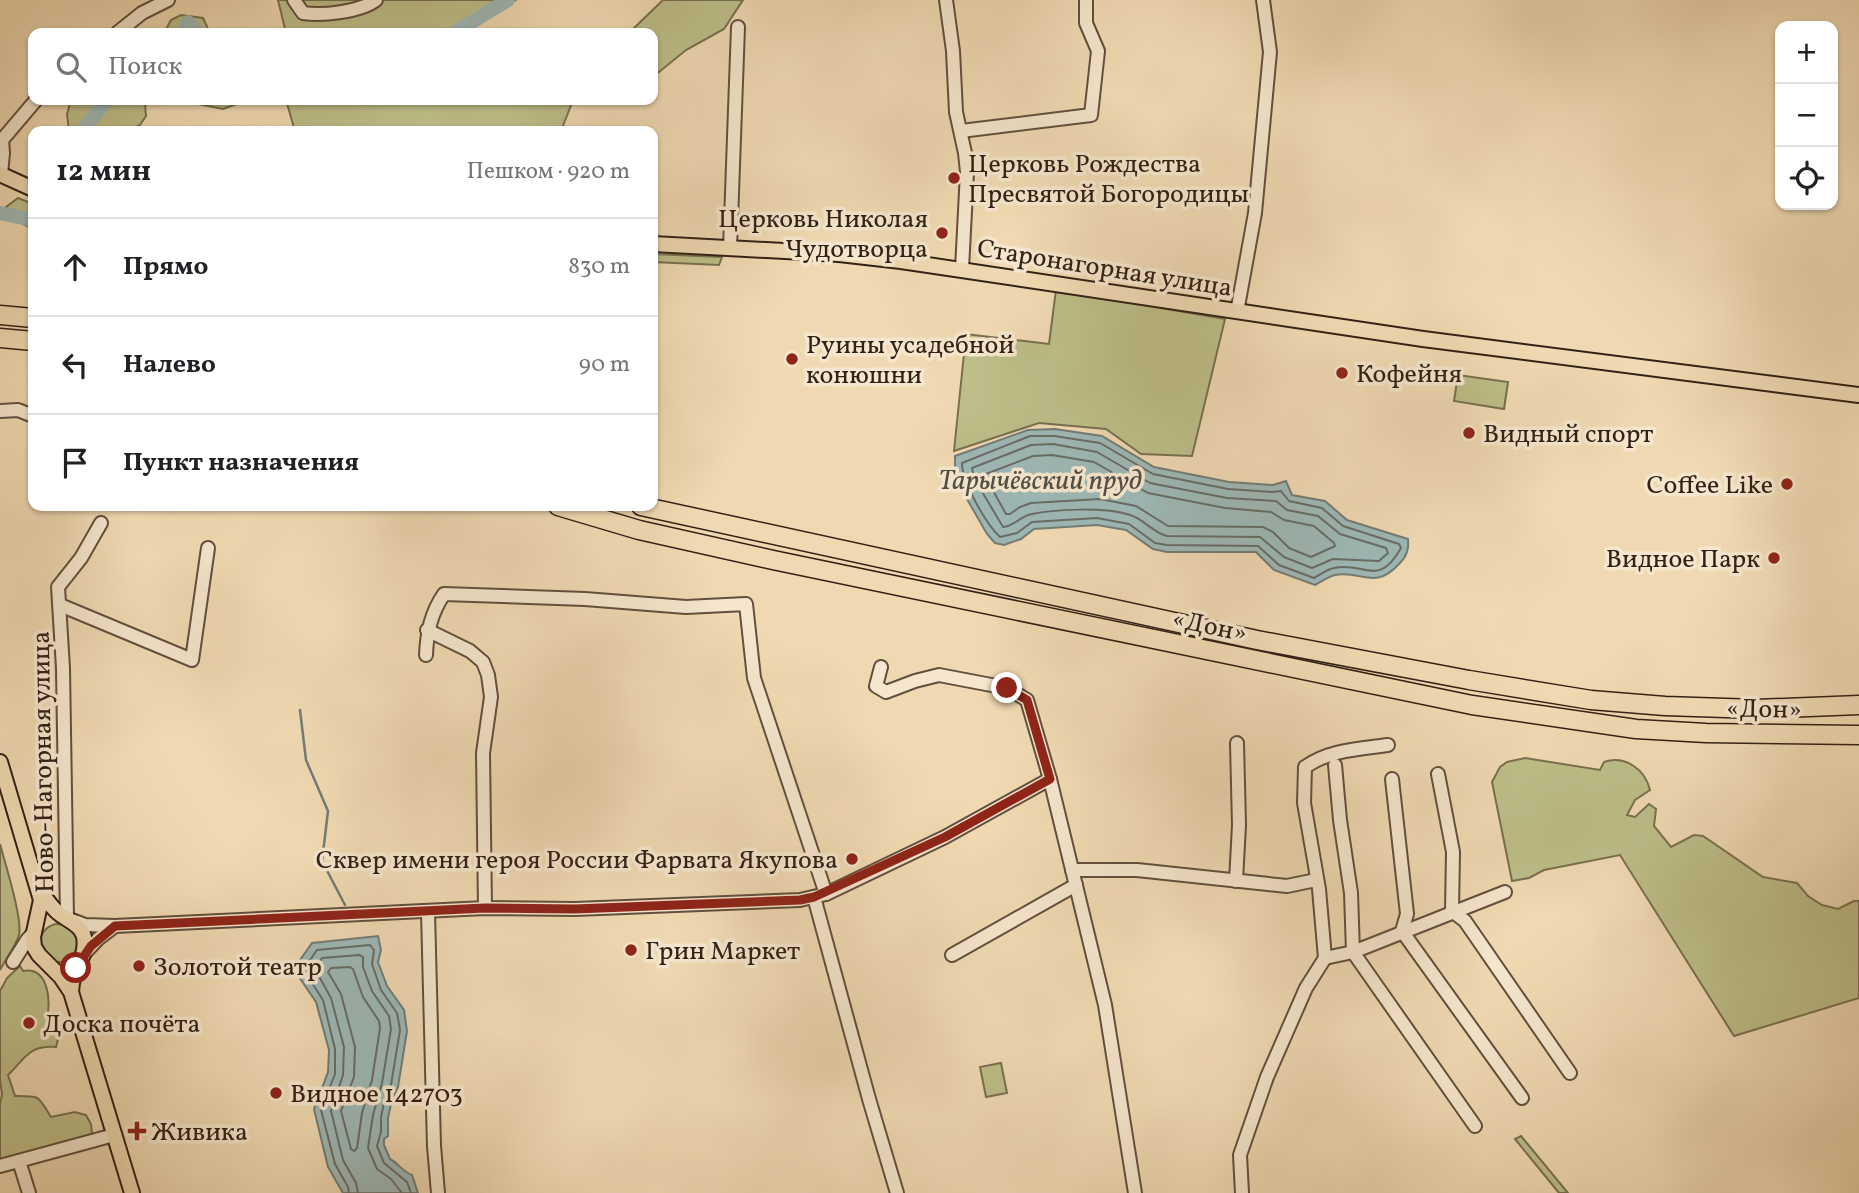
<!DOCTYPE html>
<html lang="ru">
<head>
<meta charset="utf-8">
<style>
  :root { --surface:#fff; --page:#f2f2f2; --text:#202124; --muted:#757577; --line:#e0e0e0 }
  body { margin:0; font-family:Vollkorn,serif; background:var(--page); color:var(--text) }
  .controls { position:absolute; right:21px; top:21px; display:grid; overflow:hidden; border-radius:14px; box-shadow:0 2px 5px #0004 }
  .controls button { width:63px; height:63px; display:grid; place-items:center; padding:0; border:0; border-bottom:2px solid var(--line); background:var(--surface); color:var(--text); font:35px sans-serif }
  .stop { position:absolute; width:21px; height:21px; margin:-16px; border:5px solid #8f2418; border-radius:50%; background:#fff }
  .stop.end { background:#8f2418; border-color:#fff; box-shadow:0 2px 7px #0008 }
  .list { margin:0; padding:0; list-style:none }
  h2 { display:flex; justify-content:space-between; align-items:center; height:91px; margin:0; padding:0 28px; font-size:30px }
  h2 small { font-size:23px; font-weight:400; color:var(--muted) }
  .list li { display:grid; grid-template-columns:46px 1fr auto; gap:21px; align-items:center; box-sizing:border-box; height:98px; padding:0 28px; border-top:2px solid var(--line) }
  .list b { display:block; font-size:26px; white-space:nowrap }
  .list em { font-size:23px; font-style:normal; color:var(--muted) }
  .icon { flex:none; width:38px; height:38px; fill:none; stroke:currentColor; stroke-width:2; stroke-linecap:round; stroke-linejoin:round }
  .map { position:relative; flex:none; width:1859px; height:1193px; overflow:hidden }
  .search { position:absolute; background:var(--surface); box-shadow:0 2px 5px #0004; left:28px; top:28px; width:630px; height:77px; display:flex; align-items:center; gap:18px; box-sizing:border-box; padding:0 24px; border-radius:14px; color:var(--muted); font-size:26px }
  .panel { position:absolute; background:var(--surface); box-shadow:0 2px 5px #0004; left:28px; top:126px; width:630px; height:385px; border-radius:14px }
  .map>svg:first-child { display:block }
</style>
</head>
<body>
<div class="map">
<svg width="1859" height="1193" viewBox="0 0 1859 1193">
  <rect width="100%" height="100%" fill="#f0d9b2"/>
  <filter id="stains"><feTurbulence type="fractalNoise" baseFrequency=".00286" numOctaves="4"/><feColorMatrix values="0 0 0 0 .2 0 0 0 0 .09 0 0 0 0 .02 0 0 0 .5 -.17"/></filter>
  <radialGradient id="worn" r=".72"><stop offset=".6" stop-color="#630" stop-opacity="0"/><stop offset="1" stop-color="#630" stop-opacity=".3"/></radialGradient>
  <!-- green -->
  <g fill="#bdbe89" stroke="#787050" stroke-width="2">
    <path d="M278 0H516L452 33H286Z"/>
    <path d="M663 0H743L724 29 686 50 653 77V33H613L632 30Z"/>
    <path d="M181 15 203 18 210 33H188L181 27 174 33H164L171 20Z"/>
    <path d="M71 100H106L114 104 138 100 145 104 146 116 140 125 129 131H69L67 114Z"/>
    <path d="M189 100H248L223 109 188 102Z"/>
    <path d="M286 100H401L407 104 420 100H573L561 131H295Z"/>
    <path d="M18 198 33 204V229L15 220 6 207Z"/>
    <path d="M653 254 722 257 719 265 653 262Z"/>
    <path d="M1056 290 1225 319 1192 456 1141 454 1106 429 1039 423 954 451 966 334 1049 344Z"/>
    <path d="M1458 375 1508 382 1504 409 1454 401Z"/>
    <path d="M1525 758 1600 770 1604 762C1625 755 1645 769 1650 790L1635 800 1627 815 1635 817 1649 804 1656 809 1654 826 1671 847 1694 835 1703 836 1763 877 1797 883 1808 896 1822 905 1838 909 1854 901H1859V998L1734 1036 1620 855 1544 870 1529 878 1512 881 1492 782 1500 767 1507 762Z"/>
    <path d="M0 844C5 863 23 920 19 935 15 947 6 959 0 970Z"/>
    <circle cx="59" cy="943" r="19"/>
    <path d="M20 966 23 971C49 966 52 1004 46 1021L57 1023 59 1035 56 1047C28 1045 25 1059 8 1075L15 1096C41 1096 37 1095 51 1117L75 1112 86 1115 91 1124 92 1133 85 1138 0 1163V1104L2 1094 0 1080V991L7 978Z"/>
    <path d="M1001 1063 1007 1093 986 1097 980 1067Z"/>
    <path d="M1521 1136 1568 1193H1559L1515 1139Z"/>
  </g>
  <!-- water -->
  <g fill="#9db8b6" stroke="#727c76" stroke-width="2">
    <path d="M1055 429 1102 436 1154 467 1229 482 1273 485 1286 481 1292 495 1325 501 1347 520 1408 539C1409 549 1407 556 1399 564 1374 591 1362 570 1335 575 1329 576 1321 582 1315 585L1274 570 1256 552H1167L1153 549 1126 530 1097 525 1034 529 1021 539 1004 545 995 543 987 534 959 485 955 472V456L1028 430Z"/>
    <path d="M378 936 381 950 378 962 387 986 404 1010 407 1031 398 1087 392 1099 388 1118V1136L384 1139V1145L390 1159C398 1163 404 1173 412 1175L418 1193H343L328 1167 314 1109 328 1072 329 1050 316 1002 299 977 298 963 312 943Z"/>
  </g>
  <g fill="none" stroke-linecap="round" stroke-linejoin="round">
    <!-- shore -->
    <g stroke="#686c66" stroke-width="2">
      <path d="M1030 436H1054L1100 443 1153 474 1228 489 1272 492 1281 491 1289 501 1322 508 1343 526 1399 544 1401 548C1378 589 1364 561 1334 568 1327 569 1320 575 1314 578L1279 565 1258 546 1167 545 1155 543 1129 524 1097 518 1032 522 1017 533 1000 537C986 524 962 482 962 463Z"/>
      <path d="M1053 444 1097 452 1150 483 1227 498 1276 501 1287 510 1318 516 1340 534 1386 548 1388 553 1379 561 1333 559 1312 568 1284 557 1260 537 1167 536C1153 533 1144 519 1130 515 1105 507 1057 509 1032 514 1020 516 1015 526 1003 527L974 478 972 468 1031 445Z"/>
      <path d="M1052 455 1094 462 1148 493 1225 508 1271 512 1284 520 1314 526 1334 543 1335 546 1311 557 1289 548 1273 532 1263 527 1168 526 1136 506 1100 499 1031 503 1020 507 1010 514H1006L986 478V474L1033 456Z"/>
      <path d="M350 967 353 969 363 997 379 1021 380 1028 372 1080 362 1113 357 1148 354 1151 351 1149 341 1111 354 1077 355 1047 341 994 328 972 331 968Z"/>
      <path d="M349 1193 348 1187 335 1164 321 1110 335 1074V1049L323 1000 307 975 306 966 317 950 370 945 374 950 372 964 381 990 397 1013 400 1030 391 1085 385 1098 381 1117V1132L377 1146 384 1163 407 1182 411 1193"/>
      <path d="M358 1193 356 1183 343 1160 331 1111 343 1075 344 1047 331 998 315 969 322 958 359 955 363 957V967L372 991 389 1016 391 1029 382 1083 373 1115 368 1148 377 1169 391 1179 402 1193"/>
    </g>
    <!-- stream -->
    <path stroke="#727c76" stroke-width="2.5" d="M300 710 306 760 328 811 322 861 345 905"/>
    <!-- river -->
    <g stroke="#9db8b6" stroke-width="14">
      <path d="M184 33 188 22 198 33"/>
      <path d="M454 33 508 0"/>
      <path d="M82 131 107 100"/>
      <path d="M0 213 33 220"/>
    </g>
    <!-- minor casing -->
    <g stroke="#624f3d" stroke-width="16">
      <g id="minor">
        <path d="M294 0 303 13C322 16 360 12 376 0"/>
        <path d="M946 0 953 51 956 112 965 153 967 172 962 269"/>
        <path d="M117 33 142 13 168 0"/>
        <path d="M961 131 1091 115 1098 51 1086 23V0"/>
        <path d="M1 174 3 153 2 140 36 100"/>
        <path d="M730 248 738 27"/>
        <path d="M1237 312 1255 213 1270 52 1263 0"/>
        <path d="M0 411 18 410 33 416"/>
        <path d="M60 605 192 660 208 548"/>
        <path d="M427 630 470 651 483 662 488 675 491 697 483 753 485 908"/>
        <path d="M426 655C427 632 431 613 444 594L585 599 686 607 746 604 754 678 826 894"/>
        <path d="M881 667 876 686 886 692 915 681 939 675 1007 688 1027 700 1050 779 1105 1005 1135 1193"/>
        <path d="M1335 765 1340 820 1351 893 1353 952 1475 1126"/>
        <path d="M1438 774 1453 852 1452 911 1465 921 1570 1073"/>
        <path d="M1392 779 1407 914 1402 931 1522 1098"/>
        <path d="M1072 870H1137L1287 886 1316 880"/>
        <path d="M1236 881 1239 825 1237 743"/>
        <path d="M814 897 869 1099 897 1193"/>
        <path d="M428 912 434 1146 438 1193"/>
        <path d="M67 918 63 668 58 587 81 558 101 523"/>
        <path d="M72 920 85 925 115 926 485 908 575 909 800 900 826 894 945 837 1050 779"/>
        <path d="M952 955 1076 885"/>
        <path d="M82 956 98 939 115 926"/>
        <path d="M1325 958 1353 952 1505 892"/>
        <path d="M13 962 27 940 34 932"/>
        <path d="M19 1161 29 1193"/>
        <path d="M0 1166 114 1135"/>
        <path d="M1242 1193 1240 1155 1267 1077 1306 988 1325 958 1319 889 1304 803 1305 767C1329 750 1359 749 1388 745"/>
      </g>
    </g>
    <!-- major casing -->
    <g stroke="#322116" stroke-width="18">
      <g id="major">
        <path d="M0 174 33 189"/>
        <path d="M653 244 839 254 901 261 1423 339 1859 395"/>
        <path d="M0 762 41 900 33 937 34 947 39 955 61 977 71 992 132 1193"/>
        <path d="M39 889C45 898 52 909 61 915 75 924 88 929 84 950 81 966 72 970 71 992"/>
      </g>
    </g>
    <!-- highway casing -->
    <g stroke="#322116" stroke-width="21">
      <g id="highway">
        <path d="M0 315 33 318"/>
        <path d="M0 338 33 341"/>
        <path d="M558 506 639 530 773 560 1472 705 1636 729 1706 733 1859 735"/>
        <path d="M641 506 1257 640 1469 680 1591 700 1665 706 1756 709 1859 705"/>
      </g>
    </g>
    <!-- minor -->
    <use href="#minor" stroke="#f5e6cd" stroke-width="12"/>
    <!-- major -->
    <use href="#major" stroke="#f0d9b2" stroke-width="14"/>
    <!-- highway -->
    <use href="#highway" stroke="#f0d9b2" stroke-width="18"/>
  </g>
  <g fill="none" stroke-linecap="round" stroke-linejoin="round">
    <!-- route -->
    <path stroke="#8f2418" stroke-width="9" d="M76 968 91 946 115 926 485 908 575 909 800 900 814 897 945 837 1050 779 1027 700 1007 688"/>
  </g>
  <!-- markers -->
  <g fill="#8f2418" stroke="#f5e6cd" stroke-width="2.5">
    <circle cx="954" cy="178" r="7"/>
    <circle cx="942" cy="233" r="7"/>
    <circle cx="792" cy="359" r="7"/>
    <circle cx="1342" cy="373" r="7"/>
    <circle cx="1469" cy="433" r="7"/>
    <circle cx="1787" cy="484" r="7"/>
    <circle cx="1774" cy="558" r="7"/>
    <circle cx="852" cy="859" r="7"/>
    <circle cx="631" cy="950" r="7"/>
    <circle cx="139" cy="966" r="7"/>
    <circle cx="29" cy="1023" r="7"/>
    <circle cx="276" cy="1093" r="7"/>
    <path d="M133.5 1120.5h7v7h7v7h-7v7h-7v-7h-7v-7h7z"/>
  </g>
  <g text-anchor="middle" stroke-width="7" stroke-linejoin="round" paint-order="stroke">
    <!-- poi labels -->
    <g font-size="26" fill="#322116" stroke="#f5e6cd" text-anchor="start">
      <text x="968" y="172">Церковь Рождества<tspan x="968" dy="30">Пресвятой Богородицы</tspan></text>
      <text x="928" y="227" text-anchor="end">Церковь Николая<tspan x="928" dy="30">Чудотворца</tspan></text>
      <text x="806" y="353">Руины усадебной<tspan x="806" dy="30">конюшни</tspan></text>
      <text x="1356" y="382">Кофейня</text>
      <text x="1483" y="442">Видный спорт</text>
      <text x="1773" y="493" text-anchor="end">Coffee Like</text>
      <text x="1760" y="567" text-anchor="end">Видное Парк</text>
      <text x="838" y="868" text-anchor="end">Сквер имени героя России Фарвата Якупова</text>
      <text x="645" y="959">Грин Маркет</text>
      <text x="153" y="975">Золотой театр</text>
      <text x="43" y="1032">Доска почёта</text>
      <text x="290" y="1102">Видное 142703</text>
      <text x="151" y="1140">Живика</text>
    </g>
    <!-- street labels -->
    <g font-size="26" fill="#322116" stroke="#f5e6cd">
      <text transform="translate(1105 267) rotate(9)" y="9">Старонагорная улица</text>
      <text transform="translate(1210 625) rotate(12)" y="9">«Дон»</text>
      <text transform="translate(1764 708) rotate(1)" y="9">«Дон»</text>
      <text transform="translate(42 762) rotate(-91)" y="9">Ново-Нагорная улица</text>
    </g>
    <!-- water labels -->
    <g font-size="28" font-style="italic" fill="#524e46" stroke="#f5e6cd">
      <text x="1040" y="489">Тарычёвский пруд</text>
    </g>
  </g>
  <rect width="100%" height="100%" filter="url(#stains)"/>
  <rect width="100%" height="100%" fill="url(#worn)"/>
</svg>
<div class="controls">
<button>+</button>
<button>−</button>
<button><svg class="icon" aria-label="locate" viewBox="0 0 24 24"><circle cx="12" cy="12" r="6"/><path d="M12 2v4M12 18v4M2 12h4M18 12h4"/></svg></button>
</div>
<div class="stop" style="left:76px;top:968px"></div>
<div class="stop end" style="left:1007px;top:688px"></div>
<div class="search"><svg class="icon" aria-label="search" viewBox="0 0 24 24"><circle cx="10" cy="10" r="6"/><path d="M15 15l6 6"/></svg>Поиск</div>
<section class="panel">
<h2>12 мин<small>Пешком · 920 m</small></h2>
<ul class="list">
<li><svg class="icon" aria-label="ahead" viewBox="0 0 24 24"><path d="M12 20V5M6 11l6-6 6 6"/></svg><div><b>Прямо</b></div><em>830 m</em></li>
<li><svg class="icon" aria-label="left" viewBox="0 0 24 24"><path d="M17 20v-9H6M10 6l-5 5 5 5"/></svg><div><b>Налево</b></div><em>90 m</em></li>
<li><svg class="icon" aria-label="arrive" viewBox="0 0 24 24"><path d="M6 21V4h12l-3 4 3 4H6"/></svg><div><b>Пункт назначения</b></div></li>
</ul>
</section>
</div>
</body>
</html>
